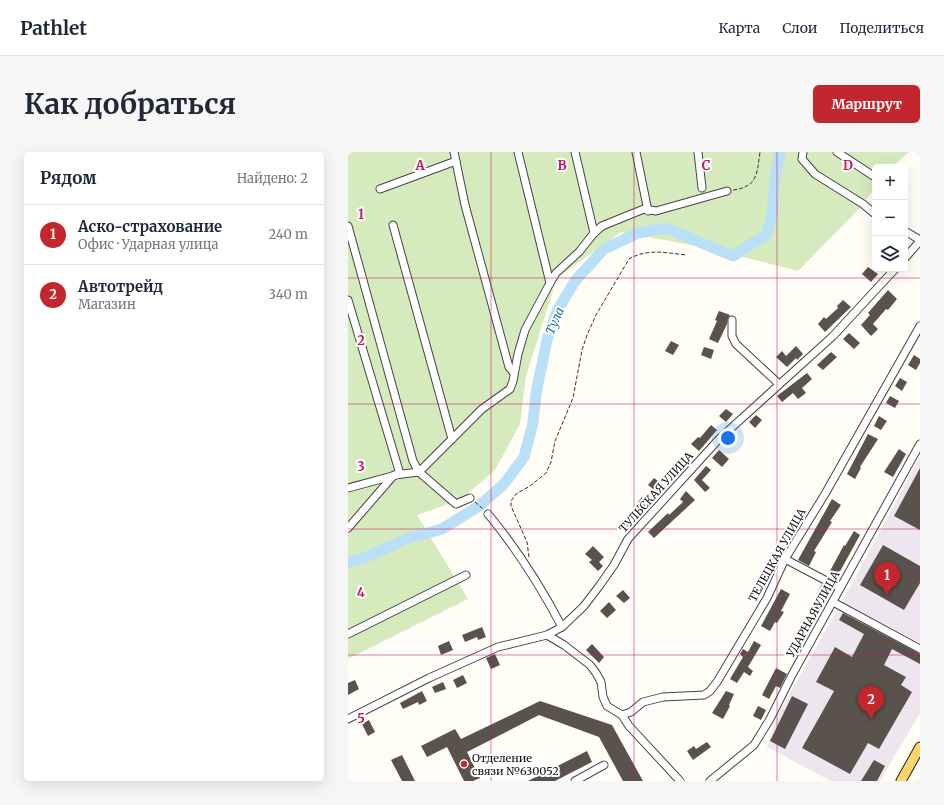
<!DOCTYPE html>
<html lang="ru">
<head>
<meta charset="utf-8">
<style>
  :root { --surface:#fff; --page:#f6f6f7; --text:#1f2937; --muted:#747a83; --line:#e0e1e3; --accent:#c4262e }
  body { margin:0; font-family:Merriweather,serif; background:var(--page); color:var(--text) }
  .controls { position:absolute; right:12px; top:12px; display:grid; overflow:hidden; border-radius:6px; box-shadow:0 4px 16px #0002 }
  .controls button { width:36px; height:36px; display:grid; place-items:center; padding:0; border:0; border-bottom:1px solid var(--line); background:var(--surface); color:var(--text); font:20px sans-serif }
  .you { position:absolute; left:380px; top:286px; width:14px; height:14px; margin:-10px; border:3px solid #fff; border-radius:50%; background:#1a73e8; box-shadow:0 0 0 6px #1a73e833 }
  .badge { display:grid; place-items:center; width:26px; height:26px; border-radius:50%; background:var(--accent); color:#fff; font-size:13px; font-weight:700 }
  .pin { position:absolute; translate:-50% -33px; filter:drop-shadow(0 1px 2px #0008) }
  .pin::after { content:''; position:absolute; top:21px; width:14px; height:12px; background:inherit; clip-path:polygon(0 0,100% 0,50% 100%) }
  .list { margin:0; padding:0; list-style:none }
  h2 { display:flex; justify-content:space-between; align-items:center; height:52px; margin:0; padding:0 16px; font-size:17px }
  h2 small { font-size:13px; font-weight:400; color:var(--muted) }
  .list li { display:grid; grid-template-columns:26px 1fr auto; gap:12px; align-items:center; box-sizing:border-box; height:60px; padding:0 16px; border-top:1px solid var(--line) }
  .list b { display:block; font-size:15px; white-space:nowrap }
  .list p { margin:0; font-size:13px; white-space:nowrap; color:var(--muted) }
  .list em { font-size:13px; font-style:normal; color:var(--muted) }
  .icon { flex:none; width:22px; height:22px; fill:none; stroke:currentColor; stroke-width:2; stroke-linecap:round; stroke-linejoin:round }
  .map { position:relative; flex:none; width:572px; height:629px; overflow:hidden; border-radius:6px }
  header { display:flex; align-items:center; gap:24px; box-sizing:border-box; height:56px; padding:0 20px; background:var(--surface); border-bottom:1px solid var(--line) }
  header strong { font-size:19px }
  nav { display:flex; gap:22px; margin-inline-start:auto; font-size:14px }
  .intro { display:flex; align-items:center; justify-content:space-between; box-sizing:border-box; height:96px; padding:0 24px }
  h1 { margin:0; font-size:28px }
  .button { padding:10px 18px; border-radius:6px; background:var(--accent); color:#fff; font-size:14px; font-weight:700 }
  main { display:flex; gap:24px; padding:0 24px }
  aside { flex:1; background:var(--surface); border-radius:6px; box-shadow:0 4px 16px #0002 }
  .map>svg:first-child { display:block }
</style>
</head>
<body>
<header>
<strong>Pathlet</strong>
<nav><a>Карта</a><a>Слои</a><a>Поделиться</a></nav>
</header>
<div class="intro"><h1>Как добраться</h1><a class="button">Маршрут</a></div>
<main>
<aside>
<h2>Рядом<small>Найдено: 2</small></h2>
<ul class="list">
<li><span class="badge">1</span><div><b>Аско-страхование</b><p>Офис · Ударная улица</p></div><em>240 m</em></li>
<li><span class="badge">2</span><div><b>Автотрейд</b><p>Магазин</p></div><em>340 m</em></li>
</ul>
</aside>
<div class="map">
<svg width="572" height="629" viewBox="0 0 572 629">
  <rect width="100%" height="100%" fill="#fffdf5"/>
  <!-- industrial -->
  <g fill="#eee6ef">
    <path d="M572 305V491L494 450Z"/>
    <path d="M490 457 572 501V561L532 629H483L419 595 429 564Z"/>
  </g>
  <!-- green -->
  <path fill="#d5ebbd" d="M0 0H561L544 15H527V36L510 58 450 119 360 96 273 80 209 126 178 224 172 272 147 318 112 348 69 363 120 447 0 507Z"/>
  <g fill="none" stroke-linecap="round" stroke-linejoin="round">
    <!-- river -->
    <path stroke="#b9e0f7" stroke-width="11" d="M0 411 23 403 61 386 94 377 131 354 156 332 176 305 185 271 188 241 199 188 209 159 227 129 256 97 290 81 318 76 385 104 418 83 424 64 427 26 432 0"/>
  </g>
  <!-- building -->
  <g fill="#5a524d">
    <path d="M520 115 530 122 523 130 514 122Z"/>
    <path d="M540 138 549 147 540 158 538 157 525 172 530 177 523 184 513 173 522 163 520 161Z"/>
    <path d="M495 148 503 155 477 180 470 172 476 165 478 167 490 156 489 154Z"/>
    <path d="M371 159 382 163 380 166 379 172 370 191 361 187 369 169 367 168Z"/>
    <path d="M501 181 512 191 506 197 495 187Z"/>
    <path d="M323 189 331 193 325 203 317 199Z"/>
    <path d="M448 194 455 202 449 208 448 206 439 215 428 205 434 199 438 204Z"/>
    <path d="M356 195 366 198 363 207 353 203Z"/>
    <path d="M483 200 489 205 475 218 469 213Z"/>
    <path d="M566 203 572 207V211L568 218 560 213Z"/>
    <path d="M459 221 464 227 454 236 458 241 450 247 445 241 434 250 429 244Z"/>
    <path d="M552 226 559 230 554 239 547 234Z"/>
    <path d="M542 244 551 249 547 256 538 251Z"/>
    <path d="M378 257 385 262 378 270 371 264Z"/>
    <path d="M408 263 414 268 407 276 401 270Z"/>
    <path d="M531 264 539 269 533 278 526 274Z"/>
    <path d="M363 273 369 278 351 299 343 292 350 285 352 286Z"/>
    <path d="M520 282 530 287 512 315 513 316 507 327 499 322Z"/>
    <path d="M551 297 558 302 545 325 536 320Z"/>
    <path d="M371 298 381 307 374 315 364 306Z"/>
    <path d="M358 314 363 318 354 328 362 336 357 340 346 328Z"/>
    <path d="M572 316V378L546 364Z"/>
    <path d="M306 326 315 333 309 340 300 333Z"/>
    <path d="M338 339 347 348 306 386 300 380 320 361 321 363 335 350 332 347Z"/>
    <path d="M294 345 300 350 280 376 274 372 291 351 290 350Z"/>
    <path d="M484 347 493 353 482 369 484 370 466 399 468 400 461 414 450 408Z"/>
    <path d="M506 379 512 383 490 423 482 419 496 393 497 394Z"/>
    <path d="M535 393 572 414V431L556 458 512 433Z"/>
    <path d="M245 394 256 405 251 410 255 414 250 419 241 410 244 408 237 402Z"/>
    <path d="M474 432 484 438 479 446 470 440Z"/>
    <path d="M433 437 442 442 433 459 436 460 429 471 427 470 422 479 413 474Z"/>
    <path d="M275 438 282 446 276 451 268 444Z"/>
    <path d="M261 450 268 458 259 466 252 459Z"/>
    <path d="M467 453 473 456 464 474 458 484 457 483 450 496 444 493 450 480 456 470 458 471Z"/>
    <path d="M495 461 572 502V512L544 497 536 513 558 525 553 533 564 540 531 597 520 591 502 622 454 596 486 539 468 530 487 495 504 505 516 482 491 468Z"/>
    <path d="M134 475 138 485 130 488 129 485 117 490 114 483Z"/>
    <path d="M101 489 105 498 93 503 90 494Z"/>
    <path d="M406 489 413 493 400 515 405 519 402 524 396 520 389 531 382 527 395 505 392 502 395 497 400 500Z"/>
    <path d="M244 492 256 505 251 511 238 498Z"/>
    <path d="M147 502 152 513 143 517 138 506Z"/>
    <path d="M428 516 439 522 432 536 428 534 421 547 414 543Z"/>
    <path d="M115 523 119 531 109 536 105 528Z"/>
    <path d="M7 528 11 537 0 543V531Z"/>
    <path d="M95 530 98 537 87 541 84 535Z"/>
    <path d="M74 539 79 549 71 553 70 550 55 557 52 551Z"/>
    <path d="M378 539 386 542 381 553 382 554 375 567 364 561Z"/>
    <path d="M444 544 460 552 437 597 422 589Z"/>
    <path d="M192 549 264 573 295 629H275L251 585 191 563 119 600 132 626 125 629H116L99 595 79 605 73 594 107 577 113 587Z"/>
    <path d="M410 554 418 558 413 568 405 564Z"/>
    <path d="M21 568 27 580 20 584 14 572Z"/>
    <path d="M359 590 363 595 345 608 339 599 346 594 348 597Z"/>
    <path d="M239 599 244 610 207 629H180Z"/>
    <path d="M54 603 67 629H54L43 608Z"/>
    <path d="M526 608 537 614 529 629H513Z"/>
  </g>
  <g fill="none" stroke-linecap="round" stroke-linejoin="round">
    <!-- minor casing -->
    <g stroke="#444" stroke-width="9">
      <g id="minor">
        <path d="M106 0 117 53 161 215 166 221"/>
        <path d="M170 0 202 131"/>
        <path d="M227 0 246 81"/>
        <path d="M288 0 300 59"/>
        <path d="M350 0 354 36"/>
        <path d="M455 0 454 7 467 22 515 52 527 62"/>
        <path d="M489 0 527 25"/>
        <path d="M32 37 108 9"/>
        <path d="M45 73 104 287"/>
        <path d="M0 74 65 309 71 320 108 352 122 346"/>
        <path d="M557 79 572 88"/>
        <path d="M557 106 572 89"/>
        <path d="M0 148 52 322 0 336"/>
        <path d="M384 168V184L388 192 431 232"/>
        <path d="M140 362C169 397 193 435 214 475"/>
        <path d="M0 376 46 323 71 320 134 257 162 237 165 229 170 202 177 178 202 131 208 121 231 100 246 81 254 74 276 65 296 57 308 59 379 39"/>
        <path d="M437 407 492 436"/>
        <path d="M485 450 572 497"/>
        <path d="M0 482 118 423"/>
        <path d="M199 483 216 493 242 513 248 521 253 530 255 545 259 554 274 563 281 574 332 629"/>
        <path d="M274 563 283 560 295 550 315 545 356 543 362 539 369 530 419 446 437 407 477 342 572 174"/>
        <path d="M0 567 81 526 150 495 199 483 214 475 236 454 252 433 266 413 280 387 371 287 485 184 547 117"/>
        <path d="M227 629 256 613"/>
        <path d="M362 629 406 593 422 567 444 523 572 292"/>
      </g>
    </g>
    <!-- major casing -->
    <g stroke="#222" stroke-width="11">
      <path id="major" d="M553 629 572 595"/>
    </g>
    <!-- path -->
    <g stroke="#333" stroke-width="1" stroke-dasharray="4 2" stroke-linecap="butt">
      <path d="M385 38C410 35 409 21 412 0"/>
      <path d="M127 350 135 357"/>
      <path d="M181 405 179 390 163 354V349L168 342 182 334 198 321 203 310 207 289 225 246 234 198 239 183 248 163 281 107C300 96 318 101 339 103"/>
    </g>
    <!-- minor -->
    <use href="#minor" stroke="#fff" stroke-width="7"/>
    <!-- major -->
    <use href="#major" stroke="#f9d66b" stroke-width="9"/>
  </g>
  <!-- grid -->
  <path fill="none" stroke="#c2185b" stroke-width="1" stroke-opacity="0.55" d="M143 0V629M286 0V629M429 0V629M0 126H572M0 252H572M0 377H572M0 503H572"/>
  <!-- markers -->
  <circle fill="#c4262e" stroke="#fff" stroke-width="1.5" cx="116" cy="612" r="4"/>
  <g text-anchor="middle" stroke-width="4" stroke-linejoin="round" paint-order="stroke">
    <!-- street labels -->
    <g font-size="11" fill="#111" stroke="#fff">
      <text transform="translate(308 340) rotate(-48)" y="4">ТУЛЬСКАЯ УЛИЦА</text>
      <text transform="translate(429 403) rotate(-61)" y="4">ТЕЛЕЦКАЯ УЛИЦА</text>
      <text transform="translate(465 462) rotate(-61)" y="4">УДАРНАЯ УЛИЦА</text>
    </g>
    <!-- poi labels -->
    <g font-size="11" fill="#111" stroke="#fff" text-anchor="start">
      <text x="124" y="610">Отделение<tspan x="124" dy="13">связи №630052</tspan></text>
    </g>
    <!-- water labels -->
    <g font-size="12" font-style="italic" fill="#1768a6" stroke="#fff">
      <text transform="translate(207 169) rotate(-67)" y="4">Тула</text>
    </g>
  </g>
  <g font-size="13" text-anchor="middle" font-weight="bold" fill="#c2185b" stroke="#fff" stroke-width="4" stroke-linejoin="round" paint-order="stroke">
    <text x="72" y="18">A</text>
    <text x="214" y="18">B</text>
    <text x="358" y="18">C</text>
    <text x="500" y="18">D</text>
    <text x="13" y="67">1</text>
    <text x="13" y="193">2</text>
    <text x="13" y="319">3</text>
    <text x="13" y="445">4</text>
    <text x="13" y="571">5</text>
  </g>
</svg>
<div class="controls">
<button>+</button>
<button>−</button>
<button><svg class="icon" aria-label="layers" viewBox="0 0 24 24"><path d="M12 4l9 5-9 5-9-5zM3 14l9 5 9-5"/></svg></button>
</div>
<div class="you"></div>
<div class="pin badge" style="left:539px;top:443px">1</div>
<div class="pin badge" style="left:523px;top:567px">2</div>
</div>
</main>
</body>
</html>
